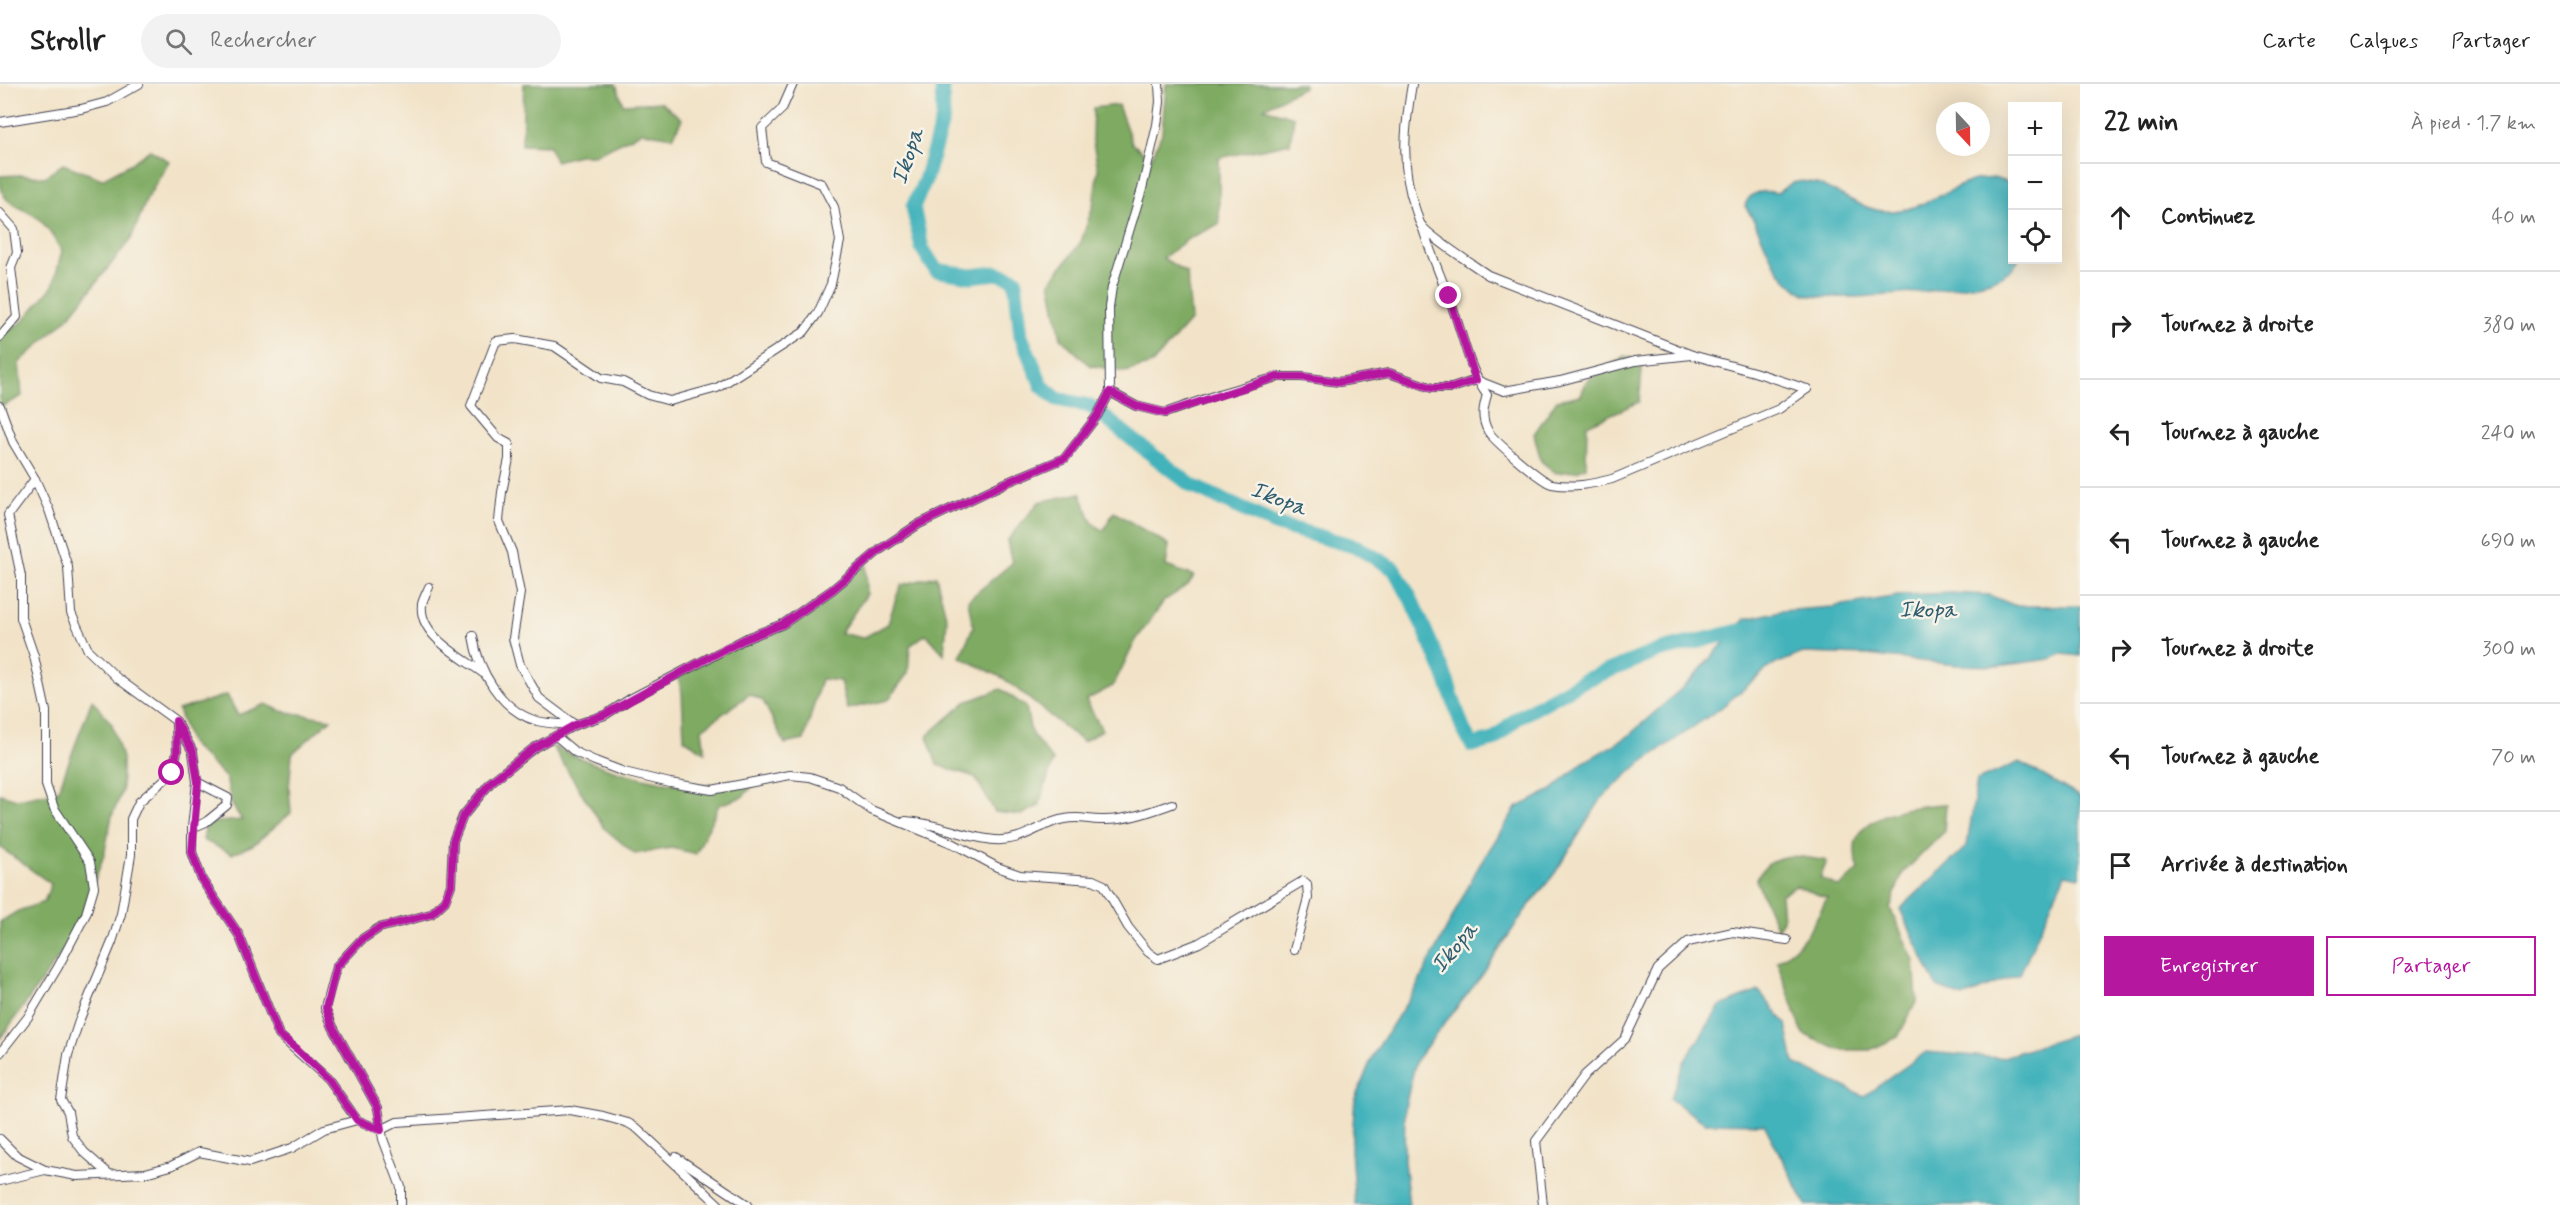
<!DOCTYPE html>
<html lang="fr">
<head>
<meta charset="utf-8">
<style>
  :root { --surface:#fff; --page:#f2f2f2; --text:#222; --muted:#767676; --line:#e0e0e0; --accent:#b5179e }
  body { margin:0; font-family:Mynerve,sans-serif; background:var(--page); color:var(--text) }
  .controls { position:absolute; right:18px; top:18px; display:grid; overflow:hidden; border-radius:0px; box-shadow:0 6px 24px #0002 }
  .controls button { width:54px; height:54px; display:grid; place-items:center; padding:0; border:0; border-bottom:2px solid var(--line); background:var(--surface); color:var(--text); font:30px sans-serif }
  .compass { position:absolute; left:1936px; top:18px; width:54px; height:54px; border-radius:50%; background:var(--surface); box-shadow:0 6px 24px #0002; rotate:158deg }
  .stop { position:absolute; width:18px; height:18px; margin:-14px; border:4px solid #b5179e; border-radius:50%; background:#fff }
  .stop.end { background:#b5179e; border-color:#fff; box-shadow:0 2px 6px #0008 }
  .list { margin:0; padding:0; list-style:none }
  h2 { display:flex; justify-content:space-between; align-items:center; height:78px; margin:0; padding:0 24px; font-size:26px }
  h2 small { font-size:20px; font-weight:400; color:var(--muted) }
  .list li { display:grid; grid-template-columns:39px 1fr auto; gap:18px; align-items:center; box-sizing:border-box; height:108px; padding:0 24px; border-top:2px solid var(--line) }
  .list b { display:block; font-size:22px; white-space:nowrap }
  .list em { font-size:20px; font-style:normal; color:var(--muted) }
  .actions { display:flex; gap:12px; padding:18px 24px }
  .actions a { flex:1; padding:14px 0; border:2px solid var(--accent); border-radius:0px; text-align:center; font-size:21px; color:var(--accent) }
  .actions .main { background:var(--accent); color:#fff }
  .icon { flex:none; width:33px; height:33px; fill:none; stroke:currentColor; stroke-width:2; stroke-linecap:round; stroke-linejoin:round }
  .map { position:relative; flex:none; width:2080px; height:1121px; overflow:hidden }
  header { display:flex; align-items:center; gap:36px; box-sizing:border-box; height:84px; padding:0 30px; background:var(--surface); border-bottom:2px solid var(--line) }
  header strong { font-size:28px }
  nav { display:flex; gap:33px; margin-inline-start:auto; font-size:21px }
  .search { width:420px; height:54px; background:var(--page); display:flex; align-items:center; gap:15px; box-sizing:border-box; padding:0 21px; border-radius:33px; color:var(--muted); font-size:22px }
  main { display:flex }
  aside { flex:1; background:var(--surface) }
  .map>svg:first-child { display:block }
</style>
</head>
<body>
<header>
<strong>Strollr</strong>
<div class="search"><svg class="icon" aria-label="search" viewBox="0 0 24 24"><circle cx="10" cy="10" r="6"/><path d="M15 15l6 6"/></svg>Rechercher</div>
<nav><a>Carte</a><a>Calques</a><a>Partager</a></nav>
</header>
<main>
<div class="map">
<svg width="2080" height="1121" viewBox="0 0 2080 1121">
  <rect width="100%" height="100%" fill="#f7f3e8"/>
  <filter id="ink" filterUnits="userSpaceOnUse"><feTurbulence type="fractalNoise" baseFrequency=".0167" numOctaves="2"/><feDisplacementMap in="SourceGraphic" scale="12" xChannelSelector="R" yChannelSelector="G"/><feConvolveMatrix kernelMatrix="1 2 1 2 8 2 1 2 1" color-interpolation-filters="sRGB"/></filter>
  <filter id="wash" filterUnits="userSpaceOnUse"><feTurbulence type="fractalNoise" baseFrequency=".008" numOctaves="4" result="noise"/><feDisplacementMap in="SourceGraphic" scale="24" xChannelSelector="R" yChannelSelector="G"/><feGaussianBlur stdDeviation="1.35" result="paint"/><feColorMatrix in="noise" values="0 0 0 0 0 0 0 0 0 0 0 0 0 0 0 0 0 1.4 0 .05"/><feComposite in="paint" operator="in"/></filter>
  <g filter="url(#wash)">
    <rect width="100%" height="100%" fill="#f2e3c8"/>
    <!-- forest -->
    <g fill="#7eaa62" stroke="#50664e" stroke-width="1.5">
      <path d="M524 0H616L623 20 661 18 682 35 673 53 642 48 594 71H579L555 77 549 62 522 61Z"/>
      <path d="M1166 0H1304L1303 3 1264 24 1294 33 1290 59 1219 74V140L1188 155 1163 174 1187 189 1191 236 1152 280 1125 288 1089 281 1061 254 1050 198 1081 158 1093 122 1098 85 1092 53 1093 24 1118 21 1132 59 1151 75 1162 49Z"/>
      <path d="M150 66 169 77 146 117 131 155 69 233 19 279 22 312 3 322 0 320V251L22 238 53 202 62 167C55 157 48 143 39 135 19 119 0 124 0 92L21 91 45 93 63 80 102 95 130 80Z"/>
      <path d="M1624 272 1643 277 1639 318 1587 341 1586 383 1577 387 1556 389 1541 377 1534 350 1557 316 1581 311 1586 298Z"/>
      <path d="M1080 409 1092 438 1103 447 1114 428 1169 461 1166 482 1194 492 1188 501 1164 517 1136 556 1113 602 1086 616 1102 646 1083 658 1003 594 960 573 973 543 968 516 1012 479 1007 457 1039 418Z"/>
      <path d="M866 480 867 510 840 549 863 554 888 540 897 511 902 501 936 492 947 536 944 570 926 550 910 562 908 589 888 616 847 625 840 597 821 595 804 656 785 660 763 617 750 610 702 645 705 668 684 655 682 608 678 593 732 563 770 551 815 520Z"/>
      <path d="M1001 605 1026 623 1031 649 1053 677 1039 722 1021 731 995 728 975 693 937 681 927 652 966 618Z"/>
      <path d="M227 611 238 631 266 620 281 627 331 635 292 670 289 704 291 729 253 761 232 770 203 756 206 739 242 736 232 721 226 694 190 659 178 626Z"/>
      <path d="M92 616 112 640 122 674V707L112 732 104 771 74 852 0 955V838L18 827 44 818 51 800 0 763V710L17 715 58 707Z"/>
      <path d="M552 662C595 682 646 699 694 701 714 702 734 701 754 701L742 713 719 721 696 770 671 764 635 770 604 744Z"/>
      <path d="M1946 720 1944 748 1902 790 1890 824 1914 877 1917 916 1898 953 1870 966H1839L1803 950 1777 877C1805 860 1812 844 1827 814L1796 802 1781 811 1783 836 1777 845 1756 796C1773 764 1797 772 1827 777L1820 794 1839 803 1859 786C1856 777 1853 763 1857 754 1872 725 1919 722 1946 720Z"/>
    </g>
    <!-- water -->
    <g fill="#43b2bb" stroke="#326a7b" stroke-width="1.5">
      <path d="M1994 94 2012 100V176H2019C2014 185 2005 191 1995 195 1972 205 1822 221 1803 209 1765 184 1769 156 1745 122 1749 107 1764 106 1777 109 1782 106 1787 101 1793 99 1819 89 1855 126 1884 127 1916 129 1943 108 1971 97 1978 95 1987 95 1994 94Z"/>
      <path d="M1950 509 1989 511 2016 522H2080V572L2062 570 2050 575 1998 582 1957 581 1867 571 1803 569 1771 582 1722 623 1637 682 1601 715 1555 789 1524 828 1483 890 1416 976 1405 1023 1404 1077 1409 1121H1355L1351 1066 1355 1015 1373 971 1416 904 1477 785 1516 724 1552 706 1582 679 1626 654 1692 595 1745 535 1781 527 1832 523 1904 511Z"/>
      <path d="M2020 678 2080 713V793L2065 790 2020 890 1963 913 1937 903 1900 825 1967 762 1977 696Z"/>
      <path d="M1759 907 1786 940 1794 979 1864 1012 1926 968 2000 974 2080 949V1121H1806L1764 1040 1705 1039 1670 1015 1684 978 1720 922Z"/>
    </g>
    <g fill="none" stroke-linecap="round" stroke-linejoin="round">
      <!-- river -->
      <path stroke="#43b2bb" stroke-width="15" d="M942 0 943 34 925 96 913 123 922 164 936 186 971 192 997 189 1015 195 1021 252 1042 302 1057 315 1090 322 1192 402 1275 440 1357 463 1394 485 1411 515 1446 594 1463 645 1472 661 1493 656 1517 634 1583 597 1658 567 1739 547 1753 548"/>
    </g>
  </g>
  <g filter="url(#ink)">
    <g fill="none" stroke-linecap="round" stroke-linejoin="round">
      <!-- minor casing -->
      <g stroke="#413f50" stroke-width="10">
        <g id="minor">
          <path d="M1412 0C1405 42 1400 82 1415 124 1417 129 1418 136 1421 141 1428 152 1475 182 1488 191L1692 271 1754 288 1807 305"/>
          <path d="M0 38 81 25 107 18 139 0"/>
          <path d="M0 129 14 145 17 169 11 184 17 233 0 253"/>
          <path d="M1422 142C1431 171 1443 197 1453 225 1464 254 1469 286 1487 311 1483 324 1481 334 1488 347 1493 356 1542 398 1552 400 1573 404 1592 400 1612 395L1779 325 1807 305"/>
          <path d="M1110 308 1136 322 1165 329 1222 309 1277 293H1302L1339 298 1389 289 1432 304H1452L1476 296 1504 307 1560 297 1635 277 1692 271"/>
          <path d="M0 322 13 358 35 395 49 426 68 483 71 529 88 566 117 594 176 637 193 668 197 698 228 714 227 721 206 738 192 744V768L202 796 239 851 279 951 328 995 357 1036 381 1046 397 1038 570 1026 603 1032 628 1039 638 1045 719 1121"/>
          <path d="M429 503C427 508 423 515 422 520 418 552 462 573 483 589"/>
          <path d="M473 552C478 586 501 627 537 637 549 640 562 640 574 641"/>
          <path d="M575 641 539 614 520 581 513 554 520 509 512 468 499 437 502 408 509 375V360L498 354 471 322 496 257 515 255 554 262 601 294 623 298 648 311 670 317 717 304 804 248 818 229 831 200 840 157 834 123 822 100 766 78 762 44 782 25 793 0"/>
          <path d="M556 652 575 668 595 677 624 688 670 699 712 706 790 691 810 693 839 703 871 726 954 760 997 783 1020 791 1093 796 1104 801 1128 843 1148 868 1158 875 1199 859 1303 797 1307 800 1308 814 1294 866"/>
          <path d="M906 737C938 739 966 754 995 756 1024 758 1039 739 1065 735 1081 732 1086 736 1101 736 1125 737 1149 728 1172 720"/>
          <path d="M192 744 197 698"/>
          <path d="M0 969 28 933 58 883 86 830 94 803 90 778 54 724 46 701V627L34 572 21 534V492L8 431 35 395"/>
          <path d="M0 1055 17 1072 45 1086 77 1092 145 1089 171 1082 199 1068 250 1078 292 1064 324 1045 357 1036"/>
          <path d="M676 1073 748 1121"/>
          <path d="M108 1089 84 1068 72 1052 68 1028 61 1016 68 971 79 937 112 858 121 830 131 771V735L139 718 172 689 177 668 176 641"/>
          <path d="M0 1097 45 1086"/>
          <path d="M401 1121V1103L383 1055 378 1024 333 943 325 924 336 883 361 856 379 844 431 830 445 817 451 801 453 757 463 732 491 698 534 664 575 641 605 631 630 615 747 554 783 540 832 506 881 465 919 440 1003 400 1065 374 1097 332 1110 308 1109 223 1112 203 1142 105 1157 41 1160 18 1159 0"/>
          <path d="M1543 1121 1536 1057 1585 991 1625 955 1658 885 1688 858 1733 848 1787 856"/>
        </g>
      </g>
      <!-- minor -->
      <use href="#minor" stroke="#fff" stroke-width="8"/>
    </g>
  </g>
  <g fill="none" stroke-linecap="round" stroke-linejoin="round" filter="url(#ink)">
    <!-- route -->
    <path stroke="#b5179e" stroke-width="8" d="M172 689 177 668 176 637 193 668 198 698 192 768 202 796 239 851 279 951 297 965 328 995 357 1036 381 1046 378 1024 333 943 326 924 336 883 361 856 379 844 431 830 445 817 451 801 453 757 463 732 491 698 534 664 575 641 604 631 706 575 747 554 783 540 832 506 881 465 919 440 1003 400 1065 374 1097 332 1110 308 1136 322 1165 329 1277 293H1302L1339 298 1389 289 1432 304H1452L1476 296 1449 212"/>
  </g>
  <g text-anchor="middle" stroke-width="5" stroke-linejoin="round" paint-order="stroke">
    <!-- water labels -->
    <g font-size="24" font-style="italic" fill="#2f5c6e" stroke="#f7f3e8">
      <text transform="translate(907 72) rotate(-71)" y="8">Ikopa</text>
      <text transform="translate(1279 414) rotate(21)" y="8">Ikopa</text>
      <text x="1928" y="533">Ikopa</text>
      <text transform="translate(1454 863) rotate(-50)" y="8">Ikopa</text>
    </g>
  </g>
</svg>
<div class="controls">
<button>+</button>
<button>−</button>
<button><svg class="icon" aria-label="locate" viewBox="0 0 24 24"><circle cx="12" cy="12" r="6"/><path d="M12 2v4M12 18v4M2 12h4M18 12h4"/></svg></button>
</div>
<svg class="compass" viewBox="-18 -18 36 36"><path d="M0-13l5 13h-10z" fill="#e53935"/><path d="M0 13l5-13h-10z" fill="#767676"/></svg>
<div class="stop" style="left:172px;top:689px"></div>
<div class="stop end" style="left:1449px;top:212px"></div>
</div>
<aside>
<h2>22 min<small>À pied · 1.7 km</small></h2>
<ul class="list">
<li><svg class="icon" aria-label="ahead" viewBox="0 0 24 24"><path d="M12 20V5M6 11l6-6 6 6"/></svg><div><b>Continuez</b></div><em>40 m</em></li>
<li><svg class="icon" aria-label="right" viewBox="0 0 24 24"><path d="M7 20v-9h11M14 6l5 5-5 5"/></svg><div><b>Tournez à droite</b></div><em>380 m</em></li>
<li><svg class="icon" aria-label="left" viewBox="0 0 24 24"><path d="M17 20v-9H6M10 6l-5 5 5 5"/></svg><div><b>Tournez à gauche</b></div><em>240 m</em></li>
<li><svg class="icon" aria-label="left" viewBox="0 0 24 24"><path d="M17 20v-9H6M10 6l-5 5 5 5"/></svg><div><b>Tournez à gauche</b></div><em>690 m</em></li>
<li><svg class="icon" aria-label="right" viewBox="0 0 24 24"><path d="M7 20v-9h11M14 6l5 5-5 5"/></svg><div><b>Tournez à droite</b></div><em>300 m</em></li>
<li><svg class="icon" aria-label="left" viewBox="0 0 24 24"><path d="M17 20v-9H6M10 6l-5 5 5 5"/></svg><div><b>Tournez à gauche</b></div><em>70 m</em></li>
<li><svg class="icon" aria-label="arrive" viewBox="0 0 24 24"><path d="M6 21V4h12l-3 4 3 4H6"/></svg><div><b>Arrivée à destination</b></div></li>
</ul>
<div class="actions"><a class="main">Enregistrer</a><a>Partager</a></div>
</aside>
</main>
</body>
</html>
